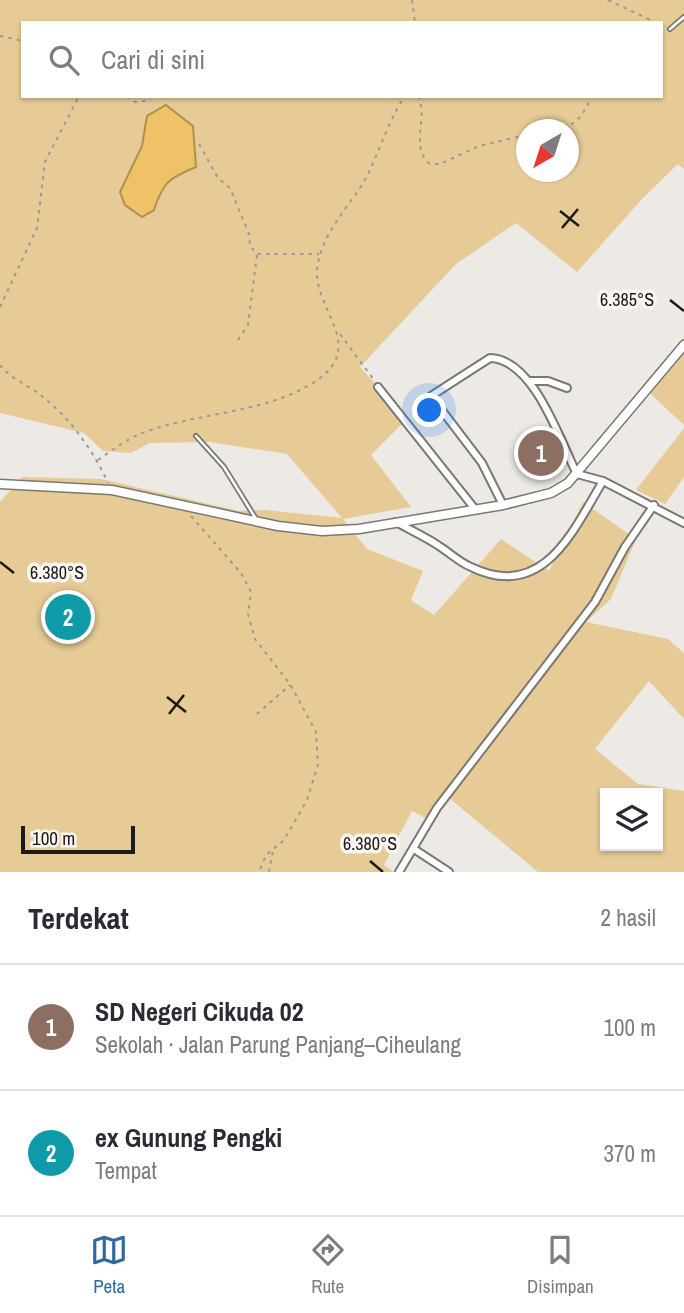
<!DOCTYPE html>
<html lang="id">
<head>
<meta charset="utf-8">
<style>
  :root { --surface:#fff; --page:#f7f7f7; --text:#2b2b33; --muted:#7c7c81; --line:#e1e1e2; --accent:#2e6aa1 }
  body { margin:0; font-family:"Archivo Narrow",sans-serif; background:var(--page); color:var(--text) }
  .controls { position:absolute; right:21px; bottom:21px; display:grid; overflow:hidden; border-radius:0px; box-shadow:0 2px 5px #0004 }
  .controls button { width:63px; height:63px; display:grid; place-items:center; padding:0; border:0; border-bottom:2px solid var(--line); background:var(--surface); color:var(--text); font:35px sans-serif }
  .compass { position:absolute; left:516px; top:119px; width:63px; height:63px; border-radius:50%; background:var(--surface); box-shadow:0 2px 5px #0004; rotate:219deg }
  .scale { position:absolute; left:21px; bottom:18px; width:114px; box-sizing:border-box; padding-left:7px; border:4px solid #1b1a18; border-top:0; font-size:19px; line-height:24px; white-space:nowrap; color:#1b1a18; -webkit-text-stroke:5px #faf7f2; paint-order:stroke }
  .you { position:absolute; left:430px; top:411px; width:24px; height:24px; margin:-18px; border:5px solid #fff; border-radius:50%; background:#1a73e8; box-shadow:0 0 0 10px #1a73e833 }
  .badge { display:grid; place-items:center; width:46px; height:46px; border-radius:50%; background:var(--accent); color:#fff; font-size:23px; font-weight:700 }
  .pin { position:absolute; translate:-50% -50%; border:4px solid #fff; box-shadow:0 2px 7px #0006 }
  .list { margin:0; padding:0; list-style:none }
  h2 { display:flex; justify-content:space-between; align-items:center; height:91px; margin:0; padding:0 28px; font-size:30px }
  h2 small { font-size:23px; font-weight:400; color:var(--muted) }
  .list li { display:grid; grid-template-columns:46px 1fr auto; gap:21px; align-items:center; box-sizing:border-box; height:126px; padding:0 28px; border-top:2px solid var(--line) }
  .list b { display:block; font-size:26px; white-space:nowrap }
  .list p { margin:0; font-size:23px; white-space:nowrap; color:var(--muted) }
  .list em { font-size:23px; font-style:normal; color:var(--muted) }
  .icon { flex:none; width:38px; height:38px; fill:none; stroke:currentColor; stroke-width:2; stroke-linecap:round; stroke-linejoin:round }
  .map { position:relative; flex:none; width:684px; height:872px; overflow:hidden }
  .search { position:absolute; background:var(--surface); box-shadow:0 2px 5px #0004; left:21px; right:21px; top:21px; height:77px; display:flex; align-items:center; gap:18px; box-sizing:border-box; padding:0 24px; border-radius:0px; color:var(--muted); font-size:26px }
  .sheet { height:343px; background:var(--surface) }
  nav { display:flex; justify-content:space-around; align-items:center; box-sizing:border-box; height:98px; border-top:2px solid var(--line); background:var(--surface); font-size:19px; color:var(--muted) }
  nav a { display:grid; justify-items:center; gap:4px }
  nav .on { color:var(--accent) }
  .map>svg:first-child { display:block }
</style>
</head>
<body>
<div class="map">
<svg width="684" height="872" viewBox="0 0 684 872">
  <rect width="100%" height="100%" fill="#edeae5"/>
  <!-- green -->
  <g fill="#e6cb96" fill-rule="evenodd">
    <path d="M0 0H684V169L678 164 642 199 577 272 516 223 456 264 360 367 407 419 371 455 411 507 343 519 367 549 423 571 411 600 434 615 501 539 549 571 583 502 636 539 611 599 586 622 668 639 684 653V719L649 681 595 749 638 784 684 791V872H538L448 797 433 822 412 811 384 865 394 872H0V502L22 477 101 479 239 511 265 510 342 518 287 454 210 442 150 443 131 453 103 451 84 433 0 413ZM23 23H661V96H23ZM147 116 193 126 196 167C169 178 163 182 154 210L121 192 142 146ZM526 130H568V172H526ZM605 793H658V846H605Z"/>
    <path d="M684 337V425L642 386Z"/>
    <path d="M684 428V477L665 504 636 490Z"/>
  </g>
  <!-- water -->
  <path fill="#efc267" stroke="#af904f" stroke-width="2" d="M166 105 193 126 196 167C169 178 163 182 154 210L142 217 125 205 120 192 142 146 147 116Z"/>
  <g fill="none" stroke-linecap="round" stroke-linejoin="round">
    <!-- service casing -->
    <g stroke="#7a7873" stroke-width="6">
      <g id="service">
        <path d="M670 29 684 17"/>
        <path d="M196 436 224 467 256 519"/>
      </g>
    </g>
    <!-- minor casing -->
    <g stroke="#7a7873" stroke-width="10">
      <g id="minor">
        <path d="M530 381H548L567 388"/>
        <path d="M378 387 475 509"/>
        <path d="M503 505 482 463 431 396 490 358C534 359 560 441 577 474L603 481 684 523"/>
        <path d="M396 522C410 530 426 537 439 546 450 553 459 562 471 567 543 602 573 531 603 481"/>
        <path d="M414 849 449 872"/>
        <path d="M399 872 437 808 595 602 625 547 654 505"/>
      </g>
    </g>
    <!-- tertiary casing -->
    <g stroke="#7a7873" stroke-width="11">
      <path id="tertiary" d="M0 484 112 490 278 526 322 531 359 529 503 505 551 493 568 483 684 345"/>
    </g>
    <!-- path -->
    <g stroke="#9c9a96" stroke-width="2" stroke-dasharray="3.5 5" stroke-linecap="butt">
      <path d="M412 0 415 23"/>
      <path d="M608 0 657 23"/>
      <path d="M0 36 23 41"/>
      <path d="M127 96 135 102 151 100"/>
      <path d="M418 96C429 118 409 147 430 164H440L479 146 526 135"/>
      <path d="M555 130C577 126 583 115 592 96"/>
      <path d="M199 144 218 178 230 188 249 234 250 246 257 254H319"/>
      <path d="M0 307 37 228 45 162 79 96"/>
      <path d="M340 334 374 380"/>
      <path d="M238 340 248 325 257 255"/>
      <path d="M0 365C12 380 29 385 43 397 71 419 94 452 108 483"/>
      <path d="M98 460C114 449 129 437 148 431 202 412 267 413 316 381 367 347 315 310 317 271 319 236 350 206 366 178 380 151 388 121 405 96"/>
      <path d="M191 516 241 573 251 592 248 614 255 639 290 684 316 732 318 765 307 800 284 840 266 855 259 872"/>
      <path d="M257 714 290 685"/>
      <path d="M269 872 273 851"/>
    </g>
    <!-- service -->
    <use href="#service" stroke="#fff" stroke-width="2.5"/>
    <!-- minor -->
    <use href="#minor" stroke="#fff" stroke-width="6"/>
    <!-- tertiary -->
    <use href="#tertiary" stroke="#fff" stroke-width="8"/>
  </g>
  <!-- ticks -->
  <path fill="none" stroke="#1b1a18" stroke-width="2.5" d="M560 211 579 226M562 228 578 209M670 300 684 311M0 562 14 573M167 697 186 712M169 714 184 695M370 861 383 872"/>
  <g font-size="18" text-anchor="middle" fill="#1b1a18" stroke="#faf7f2" stroke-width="7" stroke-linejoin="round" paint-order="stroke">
    <text x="627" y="306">6.385°S</text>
    <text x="57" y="579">6.380°S</text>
    <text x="370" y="850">6.380°S</text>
  </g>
</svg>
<div class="controls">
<button><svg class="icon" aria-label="layers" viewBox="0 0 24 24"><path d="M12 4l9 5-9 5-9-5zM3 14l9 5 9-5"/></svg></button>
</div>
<svg class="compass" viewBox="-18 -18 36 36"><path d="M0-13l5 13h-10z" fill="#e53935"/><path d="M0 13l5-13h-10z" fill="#7c7c81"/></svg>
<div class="scale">100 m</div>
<div class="you"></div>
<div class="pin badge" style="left:541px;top:453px;background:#8d6e63">1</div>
<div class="pin badge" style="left:68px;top:617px;background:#0f9aa8">2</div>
<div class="search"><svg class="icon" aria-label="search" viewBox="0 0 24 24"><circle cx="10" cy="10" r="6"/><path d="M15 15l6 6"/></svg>Cari di sini</div>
</div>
<section class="sheet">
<h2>Terdekat<small>2 hasil</small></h2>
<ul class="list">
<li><span class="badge" style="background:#8d6e63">1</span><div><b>SD Negeri Cikuda 02</b><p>Sekolah · Jalan Parung Panjang–Ciheulang</p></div><em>100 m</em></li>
<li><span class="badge" style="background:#0f9aa8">2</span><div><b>ex Gunung Pengki</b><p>Tempat</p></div><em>370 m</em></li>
</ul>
</section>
<nav>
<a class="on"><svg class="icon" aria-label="map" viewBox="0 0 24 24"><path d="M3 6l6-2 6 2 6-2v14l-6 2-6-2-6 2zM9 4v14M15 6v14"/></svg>Peta</a>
<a><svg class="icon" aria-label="directions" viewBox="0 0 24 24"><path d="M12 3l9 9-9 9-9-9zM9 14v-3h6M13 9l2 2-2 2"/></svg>Rute</a>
<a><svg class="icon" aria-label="saved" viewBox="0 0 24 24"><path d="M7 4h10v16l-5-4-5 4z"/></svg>Disimpan</a>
</nav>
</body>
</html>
